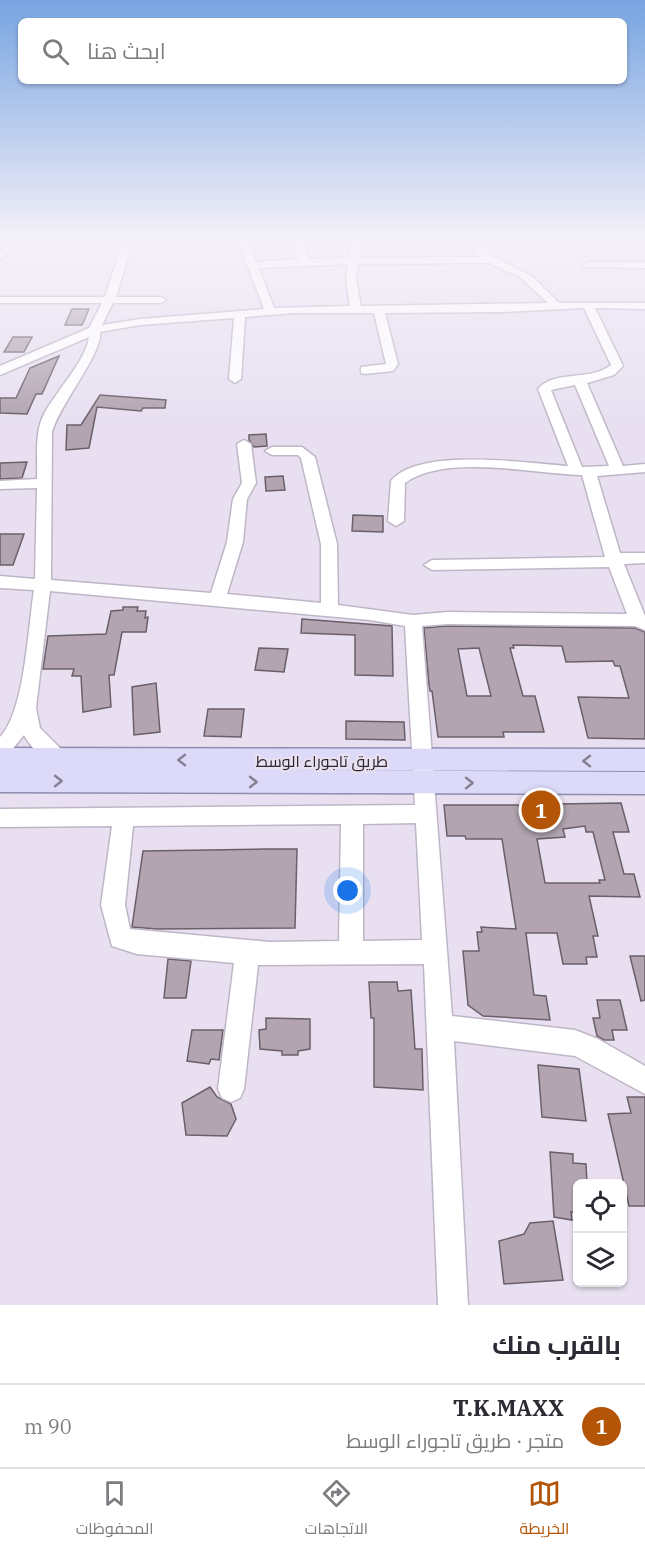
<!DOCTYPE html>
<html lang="ar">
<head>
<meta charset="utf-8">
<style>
  :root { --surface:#fff; --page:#f2f2f3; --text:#2b2b33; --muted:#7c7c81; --line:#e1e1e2; --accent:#b35407 }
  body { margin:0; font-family:"IBM Plex Serif",Cairo,serif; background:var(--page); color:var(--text); direction:rtl }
  .controls { position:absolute; right:18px; bottom:18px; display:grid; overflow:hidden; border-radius:9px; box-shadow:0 2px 4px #0004 }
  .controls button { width:54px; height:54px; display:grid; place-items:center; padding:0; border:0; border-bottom:2px solid var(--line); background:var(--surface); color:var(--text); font:30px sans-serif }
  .you { position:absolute; left:348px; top:891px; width:21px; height:21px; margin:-15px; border:4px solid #fff; border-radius:50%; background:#1a73e8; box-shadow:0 0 0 9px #1a73e833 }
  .badge { display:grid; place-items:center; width:39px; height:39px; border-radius:50%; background:var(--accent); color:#fff; font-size:20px; font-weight:700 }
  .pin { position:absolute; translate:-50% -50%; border:3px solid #fff; box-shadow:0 2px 6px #0006 }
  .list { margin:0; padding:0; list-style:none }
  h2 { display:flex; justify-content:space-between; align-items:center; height:78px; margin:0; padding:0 24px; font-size:26px }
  h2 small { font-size:20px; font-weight:400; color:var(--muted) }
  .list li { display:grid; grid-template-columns:39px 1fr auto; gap:18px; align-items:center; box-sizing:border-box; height:84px; padding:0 24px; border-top:2px solid var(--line) }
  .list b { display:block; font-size:22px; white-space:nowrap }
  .list p { margin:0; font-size:20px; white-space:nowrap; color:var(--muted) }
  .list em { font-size:20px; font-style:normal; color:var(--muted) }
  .icon { flex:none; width:33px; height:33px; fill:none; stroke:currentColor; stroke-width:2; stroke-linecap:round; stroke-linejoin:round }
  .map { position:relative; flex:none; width:645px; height:1305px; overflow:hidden; direction:ltr }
  .search { position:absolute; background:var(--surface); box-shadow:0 2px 4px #0004; left:18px; right:18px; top:18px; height:66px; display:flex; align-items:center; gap:15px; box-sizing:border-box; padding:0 21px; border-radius:9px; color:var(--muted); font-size:22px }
  .sheet { height:162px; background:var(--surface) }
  nav { display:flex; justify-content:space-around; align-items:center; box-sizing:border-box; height:84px; border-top:2px solid var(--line); background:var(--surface); font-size:16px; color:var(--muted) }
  nav a { display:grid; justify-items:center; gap:3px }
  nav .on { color:var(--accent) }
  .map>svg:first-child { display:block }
</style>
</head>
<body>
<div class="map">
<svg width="645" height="1305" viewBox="0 0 645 1305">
  <rect width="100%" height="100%" fill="#e8e0f1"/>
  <!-- building -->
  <g fill="#b2a5b1" stroke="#6b5f6a" stroke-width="1.5" fill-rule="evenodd">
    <path d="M72 309H89L82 325H65Z"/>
    <path d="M13 337H32L24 352H4Z"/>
    <path d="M59 356 42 394H36L27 414 0 413V398H16L30 368Z"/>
    <path d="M100 395 166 400 165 408H143L141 411 97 407 89 448 66 450 67 425H81Z"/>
    <path d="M266 434 267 446 254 447 249 440V435Z"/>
    <path d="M27 462 22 478 0 479V463Z"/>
    <path d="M283 476 285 490 266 491 265 477Z"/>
    <path d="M353 515 383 516V532L352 531Z"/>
    <path d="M0 534H24L13 565H0Z"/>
    <path d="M123 607H138L137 611H146L145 618 148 617 146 632H122L114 675H109L111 707 83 712 81 676H72L74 669H43L48 636 106 634 111 611 123 610Z"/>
    <path d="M302 619 392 626 393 676 355 675V635L301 633Z"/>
    <path d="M446 626 635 628 645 632V739L588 738 578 697 629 698 620 666H615L613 661 566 662 562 646 513 645 514 648H510L523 696H535L544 732H503L504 737H438L432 691H430L429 685 424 628ZM479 648 491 696H467L458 649Z"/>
    <path d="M259 648 288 649 284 672 255 670Z"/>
    <path d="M156 683 160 732 134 735 132 687Z"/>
    <path d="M208 709H244L241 737 204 736Z"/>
    <path d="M346 721 404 722 405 740 346 739Z"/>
    <path d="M550 800 558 804 621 803 629 832H613L624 874H634L640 897 589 896 598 936H593L597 957H586L587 964H563L557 933H526L534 995 546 996 550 1020 483 1016 468 1005 463 951H479L477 932H482L481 927 516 929 502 839H466L465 836H447L444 805H533ZM585 826 586 832H593L605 880H599L600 883H545L537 839 565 837 563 829Z"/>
    <path d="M264 849H297L295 928 158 929 132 927 143 851Z"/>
    <path d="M630 956H645V1000L641 1001Z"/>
    <path d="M168 959 191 961 186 998H164Z"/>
    <path d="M369 982H397L398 991 411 990 415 1049H422L423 1090 374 1087V1018H371Z"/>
    <path d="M597 1000H620L627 1030H612L614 1040H604L597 1036 593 1018H600Z"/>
    <path d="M266 1018 310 1019V1049L298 1051V1055H282V1051L260 1049 259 1030 266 1029Z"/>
    <path d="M192 1030H223L219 1060 211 1059 209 1064 187 1061Z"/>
    <path d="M538 1065 579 1069 586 1121 542 1117Z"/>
    <path d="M210 1087 217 1097 231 1104 236 1119 227 1136 186 1135 182 1103Z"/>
    <path d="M627 1097H645V1206H629L608 1114 631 1113Z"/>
    <path d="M550 1152 573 1154V1163L586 1164 587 1184H578V1213L571 1212 572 1220 554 1217Z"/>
    <path d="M553 1221 563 1280 504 1284 499 1241 524 1234 530 1223Z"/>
  </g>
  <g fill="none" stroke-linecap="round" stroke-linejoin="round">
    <!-- minor casing -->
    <g stroke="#beb6c6" stroke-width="3">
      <g id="minor">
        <path d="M16 238H26L0 260V252Z"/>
        <path d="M124 238H134L116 297H161L166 300 161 303H113L102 325 140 319 264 309 237 238H247L256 262 298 259 295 249 297 238H307L305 249 308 259 349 258 352 238H362L359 258 480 257 465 238H475L490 255 532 276 559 303H645V309L595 308 623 366 614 375 587 383 623 466 645 464V472L597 476 620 553H645V563L624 564 645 616V630L635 626 448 624 422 626 452 1016 575 1030 598 1039 645 1066V1094L575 1056 454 1041 468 1305H438L424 964 258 965 244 1089 240 1098 231 1102 222 1098 218 1089 234 963 137 954 112 946 101 905 112 826 0 827V809L415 805 405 626 370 620 50 591 36 708 40 728 71 759 68 765C51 771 32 749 24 735L7 756 0 758V737C25 711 28 627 34 590L0 588V576L35 579 37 488 0 489V481L37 479C38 458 34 433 44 414 56 391 86 361 89 337L0 375V366L89 328 102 303H0V297H105ZM489 263 520 277 548 303 361 306 356 279 358 264ZM348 264 346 279 350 306 274 308 259 268ZM584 308 611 365C590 382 555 369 538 389L568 466C527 463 418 447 391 481L388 521 396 526 404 521 405 483C446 453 533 474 582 475L605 557 432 560 424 565 432 570 609 567 627 614 448 612 413 615 338 605 337 544 315 457 302 447H272L265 451 272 455H298L301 458 321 544V603L227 594 243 542 247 499 256 483 251 444 244 440 237 444 242 483 233 499 227 542 211 593 51 580 52 432C59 405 103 353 100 332L140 325 234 318 229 379 235 383 241 379 245 317 294 313H374L386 364 361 367V373L365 374 393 371 398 364 385 313 503 312ZM575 385 609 466 582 467 551 390ZM416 823 422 940 363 941V824ZM341 824 339 941 270 942 130 929 125 905 133 826Z"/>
        <path d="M588 262H645V268L584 267 583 265Z"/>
      </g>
    </g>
    <!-- major casing -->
    <g stroke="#8e8caf" stroke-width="3">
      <path id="major" d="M0 748 645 749V771L280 770 645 772V794L0 792Z"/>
    </g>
    <!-- minor -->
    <use href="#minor" fill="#fff" fill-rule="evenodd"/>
    <!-- major -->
    <use href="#major" fill="#dcdaf8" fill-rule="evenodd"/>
  </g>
  <!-- one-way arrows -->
  <defs><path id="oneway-chevron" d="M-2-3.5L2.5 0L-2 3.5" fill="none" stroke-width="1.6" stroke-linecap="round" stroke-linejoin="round" transform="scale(1.5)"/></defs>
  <g stroke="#848193">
    <use href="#oneway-chevron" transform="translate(182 760) rotate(-180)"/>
    <use href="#oneway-chevron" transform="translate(587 761) rotate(180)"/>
    <use href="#oneway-chevron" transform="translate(58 781)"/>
    <use href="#oneway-chevron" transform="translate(253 782)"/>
    <use href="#oneway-chevron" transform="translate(469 783)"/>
  </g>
  <!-- sky -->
  <linearGradient id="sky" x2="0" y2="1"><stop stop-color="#77a4e1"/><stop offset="0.57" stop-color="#f5f1f9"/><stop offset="1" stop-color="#f5f1f9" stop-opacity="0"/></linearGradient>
  <rect width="645" height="420" fill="url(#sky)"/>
  <g text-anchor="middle" stroke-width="4.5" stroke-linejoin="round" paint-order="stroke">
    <!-- street labels -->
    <g font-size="16" fill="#2b282e" stroke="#e8e0f1">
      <text x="322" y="767">طريق تاجوراء الوسط</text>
    </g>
  </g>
</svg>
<div class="controls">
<button><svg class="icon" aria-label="locate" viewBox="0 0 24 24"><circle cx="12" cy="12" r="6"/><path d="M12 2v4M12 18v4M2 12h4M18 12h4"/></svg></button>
<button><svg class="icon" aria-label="layers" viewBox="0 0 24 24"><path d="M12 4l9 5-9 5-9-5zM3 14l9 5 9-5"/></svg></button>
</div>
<div class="you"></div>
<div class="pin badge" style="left:541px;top:810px">1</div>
<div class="search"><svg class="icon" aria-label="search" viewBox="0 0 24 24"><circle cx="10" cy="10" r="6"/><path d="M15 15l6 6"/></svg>ابحث هنا</div>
</div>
<section class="sheet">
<h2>بالقرب منك<small></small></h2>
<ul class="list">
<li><span class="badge">1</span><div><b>T.K.MAXX</b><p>متجر · طريق تاجوراء الوسط</p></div><em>90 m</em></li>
</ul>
</section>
<nav>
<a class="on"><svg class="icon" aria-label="map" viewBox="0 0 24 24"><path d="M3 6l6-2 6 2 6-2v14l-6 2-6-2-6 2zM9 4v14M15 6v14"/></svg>الخريطة</a>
<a><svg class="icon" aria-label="directions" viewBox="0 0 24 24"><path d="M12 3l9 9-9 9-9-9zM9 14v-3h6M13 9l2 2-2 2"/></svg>الاتجاهات</a>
<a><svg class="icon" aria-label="saved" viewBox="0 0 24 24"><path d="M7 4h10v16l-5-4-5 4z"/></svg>المحفوظات</a>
</nav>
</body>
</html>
